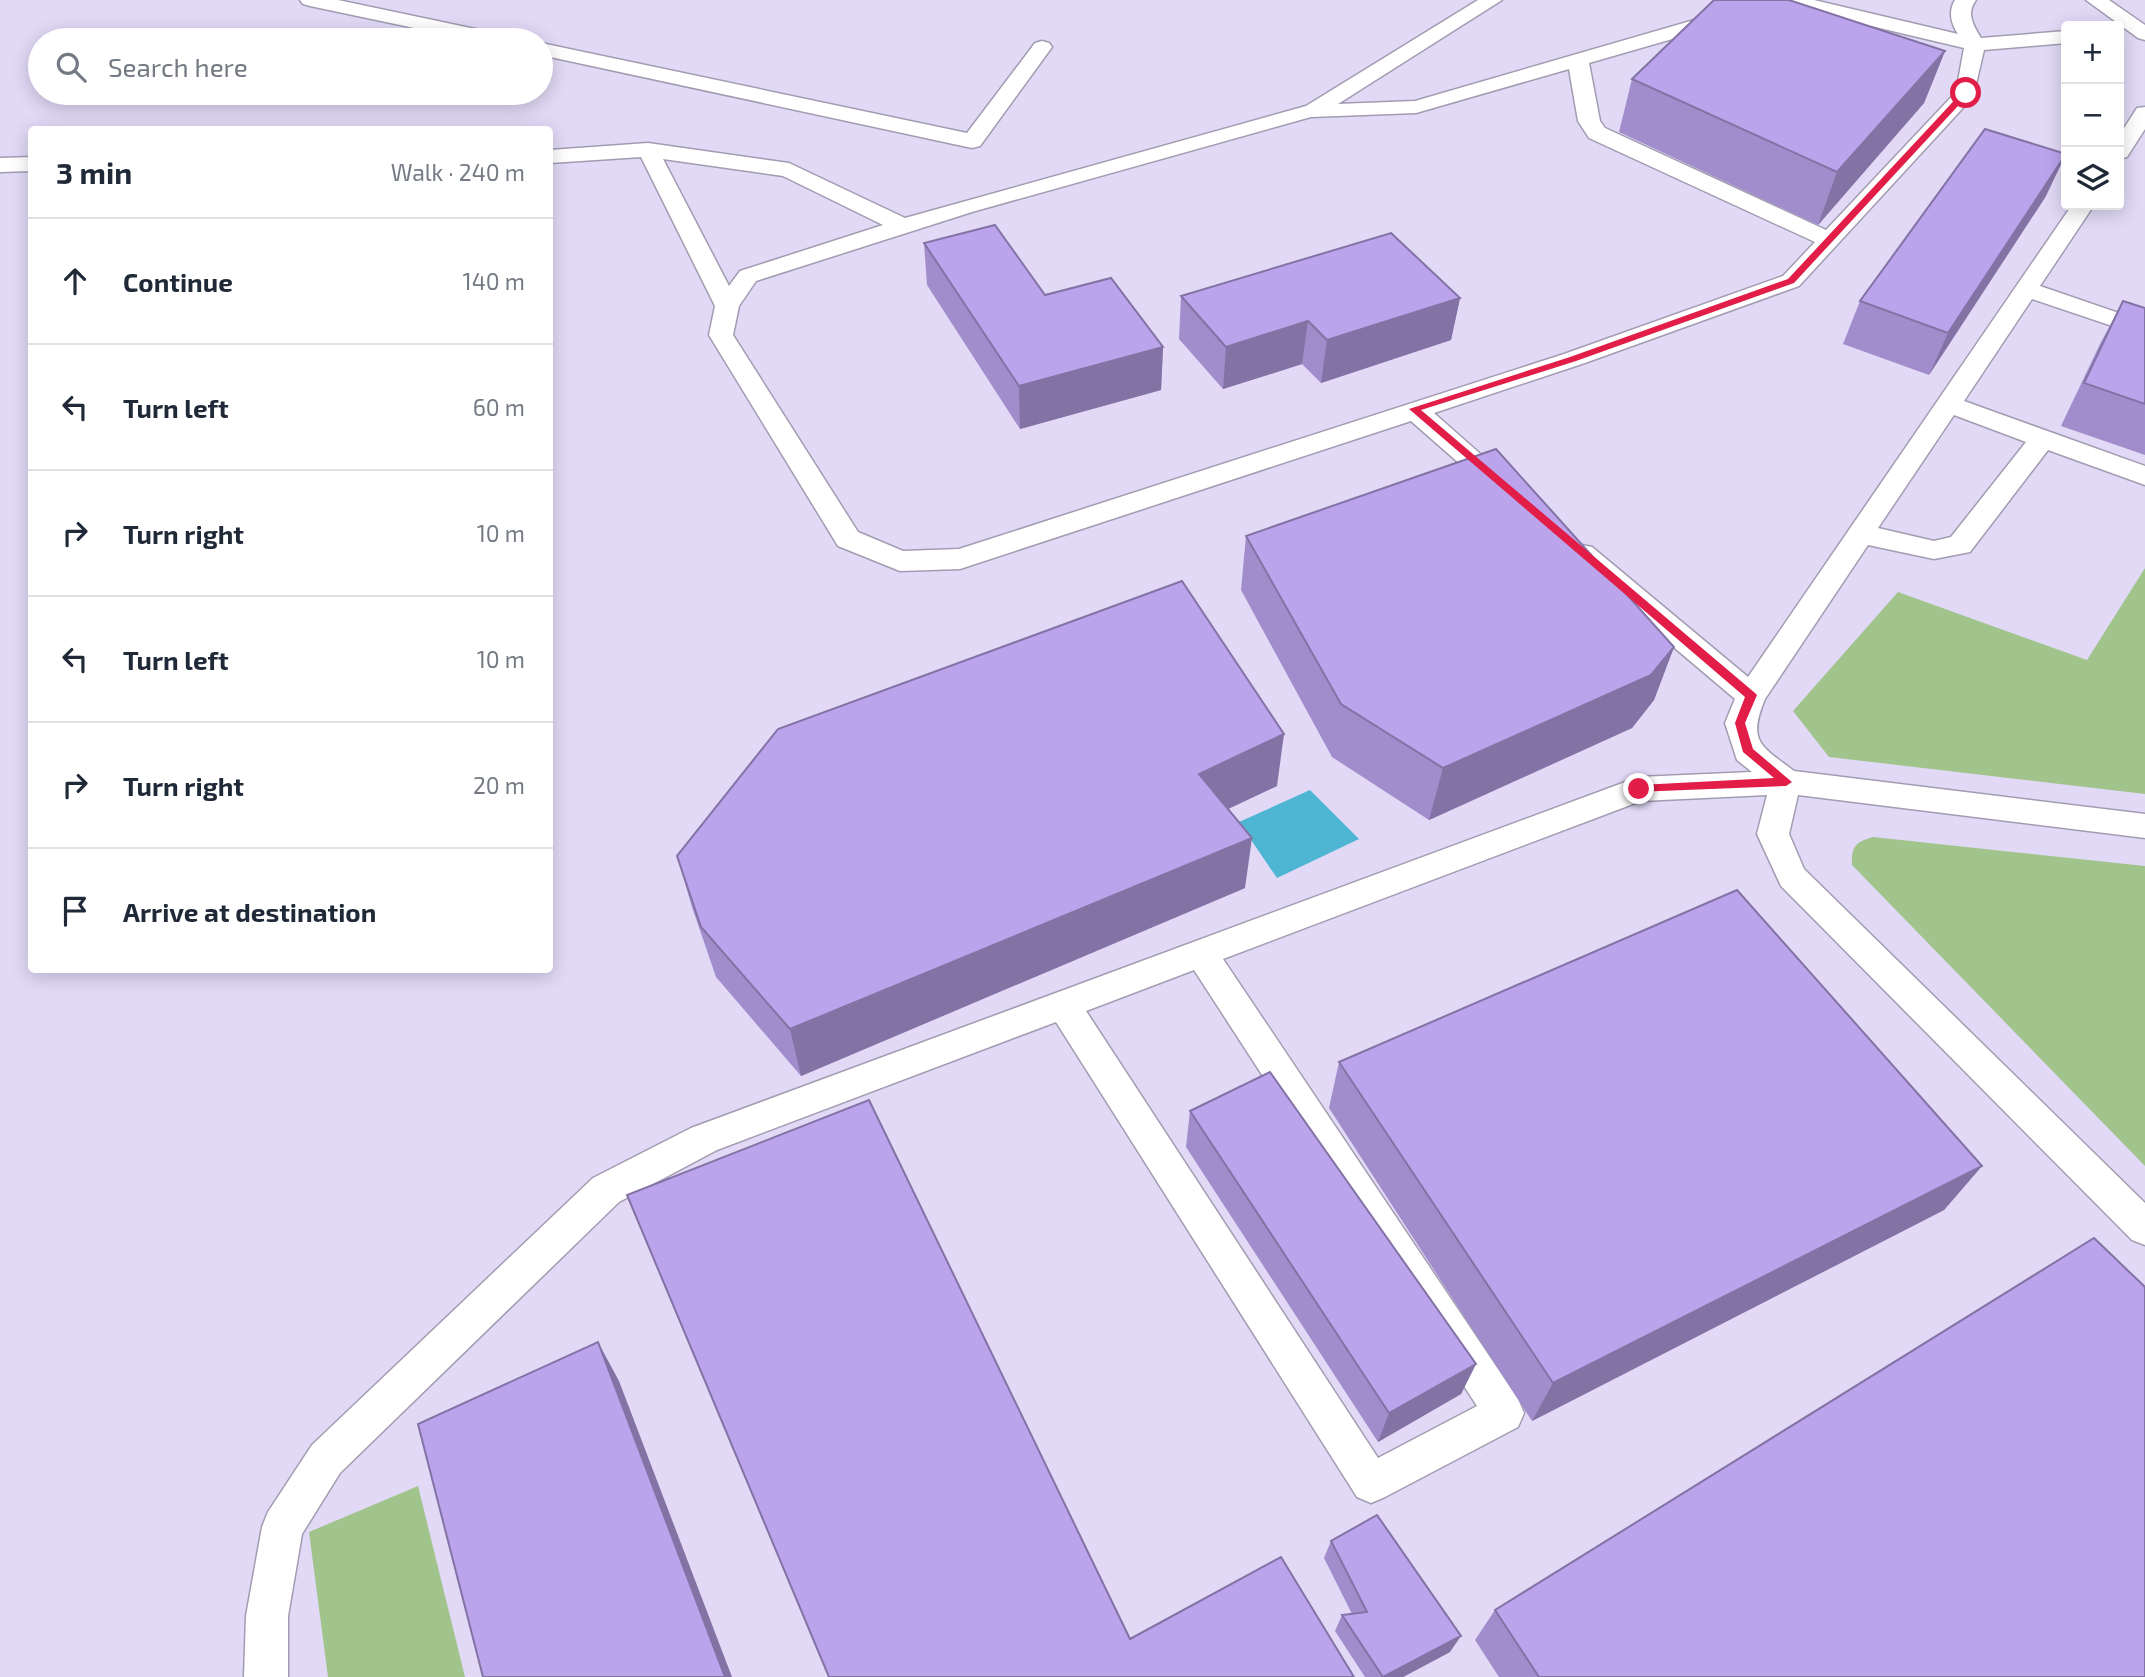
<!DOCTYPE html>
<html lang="en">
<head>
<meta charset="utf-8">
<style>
  :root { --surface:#fff; --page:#f2f2f3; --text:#1f2937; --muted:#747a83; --line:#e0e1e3 }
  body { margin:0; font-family:"Exo 2",sans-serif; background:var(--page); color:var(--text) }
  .controls { position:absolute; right:21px; top:21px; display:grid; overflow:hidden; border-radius:7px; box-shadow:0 4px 18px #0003 }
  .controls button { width:63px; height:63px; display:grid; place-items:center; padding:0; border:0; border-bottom:2px solid var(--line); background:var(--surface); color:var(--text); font:35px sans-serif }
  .stop { position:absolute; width:21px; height:21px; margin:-16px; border:5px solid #e11d48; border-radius:50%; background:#fff }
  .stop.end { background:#e11d48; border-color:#fff; box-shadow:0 2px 7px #0008 }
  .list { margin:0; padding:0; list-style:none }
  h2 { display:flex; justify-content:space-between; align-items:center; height:91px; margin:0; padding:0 28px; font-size:30px }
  h2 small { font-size:23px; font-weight:400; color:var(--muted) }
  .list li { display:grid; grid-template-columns:46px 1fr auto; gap:21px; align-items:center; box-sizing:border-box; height:126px; padding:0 28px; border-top:2px solid var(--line) }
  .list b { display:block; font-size:26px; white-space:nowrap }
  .list em { font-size:23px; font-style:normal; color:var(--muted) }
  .icon { flex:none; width:38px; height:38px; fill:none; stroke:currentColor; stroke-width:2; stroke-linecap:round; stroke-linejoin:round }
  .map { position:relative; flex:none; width:2145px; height:1677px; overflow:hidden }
  .search { position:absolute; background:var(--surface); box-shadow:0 4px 18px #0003; left:28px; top:28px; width:525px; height:77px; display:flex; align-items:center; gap:18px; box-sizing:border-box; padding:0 24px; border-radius:38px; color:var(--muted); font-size:26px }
  .panel { position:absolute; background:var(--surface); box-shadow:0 4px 18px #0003; left:28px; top:126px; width:525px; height:847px; border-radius:7px }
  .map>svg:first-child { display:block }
</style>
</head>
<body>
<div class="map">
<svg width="2145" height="1677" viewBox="0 0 2145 1677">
  <rect width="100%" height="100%" fill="#ebe5fb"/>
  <!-- built -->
  <path fill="#e1d9f6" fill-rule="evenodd" d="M0 0H2145V1677H0ZM2066 26H2119V205H2066ZM40 40H541V93H40ZM32 130H550V970H32Z"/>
  <!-- green -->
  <g fill="#a1c48d">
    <path d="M2145 568V794L1829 757 1793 711 1898 592 2087 660Z"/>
    <path d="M1873 837 2145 866V1166L1852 865C1851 846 1856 842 1873 837Z"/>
    <path d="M418 1486 465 1677H328L309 1532Z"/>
  </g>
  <!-- water -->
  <path fill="#4eb5d2" d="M1310 790 1359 839 1277 878 1239 822Z"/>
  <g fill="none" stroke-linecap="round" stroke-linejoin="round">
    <!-- lane casing -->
    <g stroke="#a29cb1" stroke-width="3">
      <g id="lane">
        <path d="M300 0H338L499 34 506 36 509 40H471L310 6 303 4Z"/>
        <path d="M1478 0H1502L1338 104 1415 101 1763 0H1814L1958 34C1951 24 1948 11 1955 0H1976C1966 13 1973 25 1981 38L2066 31V43L1984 50 1973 97 1799 286 1582 364 1434 413 1511 481 1515 487 1511 493 1502 496 1493 493 1411 421 960 569 900 571 838 546 709 335 715 306 641 157 550 163V150L648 143 789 163 905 218 1306 106ZM1787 6 1964 48 1956 92 1826 230 1605 128 1600 121 1589 63ZM1569 69 1578 121 1589 138 1815 242 1783 276 1564 354 959 549 903 551 858 532 733 335 739 306 756 281 972 212 1311 117 1416 113ZM663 159 783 176 883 225 740 271 729 286Z"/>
        <path d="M2086 0H2109L2145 25V40L2138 38Z"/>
        <path d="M1042 41 1049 43 1052 47 980 146 972 148 541 55V43L967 133 1035 43Z"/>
        <path d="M2145 107V129L2127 157 2119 159V136L2137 108Z"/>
        <path d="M32 157V171L0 172V158Z"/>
        <path d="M2072 205H2094L2040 286 2145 322V337L2032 299 1964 401 2145 466V485L2048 450 1970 552 1934 559 1868 545 1765 699C1747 742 1761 746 1794 771L2145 814V838L1798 795 1789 834 1804 869 2145 1203V1245L2132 1240 1781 886 1757 834 1767 795 1641 801 1223 959 1518 1399 1524 1413 1518 1427 1385 1497 1371 1503 1357 1497 1056 1022 717 1150 619 1202 340 1473 302 1534 288 1616V1677H244L246 1616 262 1527 268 1512 312 1445 593 1178 691 1128 1628 781 1639 777 1752 772 1737 760 1725 723 1735 699 1572 561 1568 554 1572 547 1582 545 1592 547 1748 677ZM1954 415 2026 442 1951 537 1934 541 1878 528ZM1194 970 1477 1406 1378 1458 1086 1011Z"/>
      </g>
    </g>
    <!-- lane -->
    <use href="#lane" fill="#fff" fill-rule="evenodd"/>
  </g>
  <!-- wall -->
  <g fill="#a18dcb">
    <path d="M1945 51 1924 103 1818 225 1619 132 1632 79Z"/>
    <path d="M2046 196 1929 375 1843 344 1860 301Z"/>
    <path d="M924 243 1163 347 1161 390 1020 429 927 285Z"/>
    <path d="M1181 296 1460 298 1451 340 1321 383 1302 364 1223 389 1179 339Z"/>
    <path d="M2123 301 2145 308V455L2061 426 2100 344Z"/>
    <path d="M1246 536 1674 647 1654 700 1632 728 1429 820 1332 757 1241 590Z"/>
    <path d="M1277 786 1228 809 1245 888 801 1076 716 977 692 907 677 856Z"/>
    <path d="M1339 1062 1982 1166 1944 1210 1532 1421 1329 1108Z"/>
    <path d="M1190 1111 1476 1364 1461 1394 1378 1442 1186 1147Z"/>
    <path d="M1331 1541 1450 1652 1403 1677H1365L1335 1631 1342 1615 1352 1614 1324 1558Z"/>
    <path d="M1495 1610 2145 1677H1499L1475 1640Z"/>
  </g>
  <!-- shaded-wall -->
  <g fill="#8373a5">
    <path d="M1945 51 1924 103 1818 225 1837 172Z"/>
    <path d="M2066 154 2046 196 1929 375 1948 333Z"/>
    <path d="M1460 298 1451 340 1321 383 1327 340Z"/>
    <path d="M1308 321 1302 364 1223 389 1226 347Z"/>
    <path d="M1163 347 1161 390 1020 429 1019 386Z"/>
    <path d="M1674 647 1654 700 1632 728 1429 820 1443 768Z"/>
    <path d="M1284 734 1277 786 1194 825 1199 774Z"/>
    <path d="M1252 838 1245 888 801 1076 790 1029Z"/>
    <path d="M1982 1166 1944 1210 1532 1421 1553 1383Z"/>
    <path d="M598 1342 619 1381 732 1677H725Z"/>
    <path d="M1476 1364 1461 1394 1378 1442 1389 1413Z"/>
    <path d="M1461 1636 1450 1652 1403 1677H1383Z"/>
  </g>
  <!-- building -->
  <g fill="#bba4ec" stroke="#8373a5" stroke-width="2">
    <path d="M1714 0H1789L1945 51 1837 172 1632 79Z"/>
    <path d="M1985 129 2066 154 1948 333 1860 301Z"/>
    <path d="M995 225 1045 295 1111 278 1163 347 1019 386 924 243Z"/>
    <path d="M1391 233 1460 298 1327 340 1308 321 1226 347 1181 296Z"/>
    <path d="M2123 301 2145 308V404L2084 383Z"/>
    <path d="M1496 449 1674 647 1651 675 1443 768 1341 704 1246 536Z"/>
    <path d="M1182 581 1284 734 1199 774 1252 838 790 1029 701 927 677 856 778 729Z"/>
    <path d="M1737 890 1982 1166 1553 1383 1339 1062Z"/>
    <path d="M1270 1072 1476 1364 1389 1413 1190 1111Z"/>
    <path d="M869 1100 1130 1639 1281 1557 1354 1677H829L627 1195Z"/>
    <path d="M2094 1238 2145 1287V1677H1539L1495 1610Z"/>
    <path d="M598 1342 725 1677H483L418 1424Z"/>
    <path d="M1377 1515 1461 1636 1383 1677 1342 1615 1367 1612 1331 1541Z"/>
  </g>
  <!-- route -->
  <path fill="#e11d48" d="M1963 91 1970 93 1794 283 1576 361 1421 410 1755 693 1757 695 1745 723 1753 749 1792 782 1786 786 1635 792 1633 789 1639 785 1774 778 1743 752 1735 723 1745 697 1409 409 1570 357 1788 279Z"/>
</svg>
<div class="controls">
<button>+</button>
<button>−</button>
<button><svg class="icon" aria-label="layers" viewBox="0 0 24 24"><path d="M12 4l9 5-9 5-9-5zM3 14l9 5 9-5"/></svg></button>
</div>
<div class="stop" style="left:1966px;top:93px"></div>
<div class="stop end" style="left:1639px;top:789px"></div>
<div class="search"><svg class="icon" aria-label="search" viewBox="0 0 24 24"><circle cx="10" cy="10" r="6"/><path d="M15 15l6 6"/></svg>Search here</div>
<section class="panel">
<h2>3 min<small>Walk · 240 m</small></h2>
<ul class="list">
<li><svg class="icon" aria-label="ahead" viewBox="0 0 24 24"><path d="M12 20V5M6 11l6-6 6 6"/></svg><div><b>Continue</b></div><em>140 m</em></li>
<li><svg class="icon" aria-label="left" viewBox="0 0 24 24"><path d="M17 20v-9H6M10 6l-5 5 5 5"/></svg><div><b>Turn left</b></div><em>60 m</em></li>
<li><svg class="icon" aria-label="right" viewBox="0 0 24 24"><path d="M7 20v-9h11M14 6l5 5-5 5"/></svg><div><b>Turn right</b></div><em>10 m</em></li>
<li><svg class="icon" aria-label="left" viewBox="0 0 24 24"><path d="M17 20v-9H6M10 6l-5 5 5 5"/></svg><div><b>Turn left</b></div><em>10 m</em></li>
<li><svg class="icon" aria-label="right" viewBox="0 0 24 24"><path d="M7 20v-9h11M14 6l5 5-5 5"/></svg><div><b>Turn right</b></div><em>20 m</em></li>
<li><svg class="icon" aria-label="arrive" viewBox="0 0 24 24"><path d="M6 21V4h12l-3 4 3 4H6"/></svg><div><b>Arrive at destination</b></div></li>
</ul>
</section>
</div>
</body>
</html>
